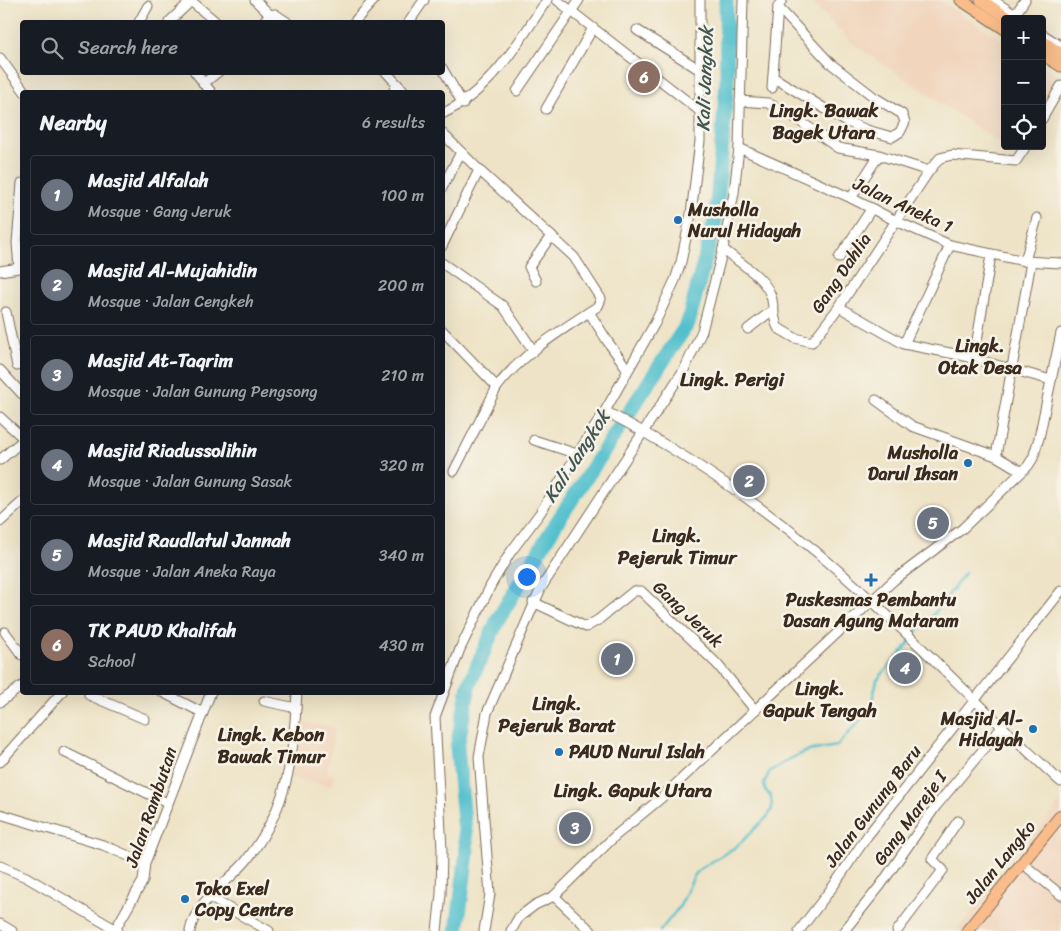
<!DOCTYPE html>
<html lang="en">
<head>
<meta charset="utf-8">
<style>
  :root { --surface:#171b24; --page:#242831; --text:#f1f3f6; --muted:#9ea1a6; --line:#363941; --accent:#1f6fb2 }
  body { margin:0; font-family:Sriracha,sans-serif; background:var(--page); color:var(--text) }
  .controls { position:absolute; right:15px; top:15px; display:grid; overflow:hidden; border-radius:5px; box-shadow:0 5px 20px #0002 }
  .controls button { width:45px; height:45px; display:grid; place-items:center; padding:0; border:0; border-bottom:1px solid var(--line); background:var(--surface); color:var(--text); font:25px sans-serif }
  .you { position:absolute; left:526px; top:576px; width:18px; height:18px; margin:-12px; border:4px solid #fff; border-radius:50%; background:#1a73e8; box-shadow:0 0 0 8px #1a73e833 }
  .badge { display:grid; place-items:center; width:32px; height:32px; border-radius:50%; background:var(--accent); color:#fff; font-size:16px; font-weight:700 }
  .pin { position:absolute; translate:-50% -50%; border:2px solid #fff; box-shadow:0 1px 5px #0006 }
  .list { margin:0; padding:0; list-style:none }
  h2 { display:flex; justify-content:space-between; align-items:center; height:65px; margin:0; padding:0 20px; font-size:21px }
  h2 small { font-size:16px; font-weight:400; color:var(--muted) }
  .list li { display:grid; grid-template-columns:32px 1fr auto; gap:15px; align-items:center; box-sizing:border-box; height:80px; margin:0 10px 10px; padding:0 10px; border:1px solid var(--line); border-radius:5px }
  .list b { display:block; font-size:19px; white-space:nowrap }
  .list p { margin:0; font-size:16px; white-space:nowrap; color:var(--muted) }
  .list em { font-size:16px; font-style:normal; color:var(--muted) }
  .icon { flex:none; width:28px; height:28px; fill:none; stroke:currentColor; stroke-width:2; stroke-linecap:round; stroke-linejoin:round }
  .map { position:relative; flex:none; width:1061px; height:931px; overflow:hidden }
  .search { position:absolute; background:var(--surface); box-shadow:0 5px 20px #0002; left:20px; top:20px; width:425px; height:55px; display:flex; align-items:center; gap:12px; box-sizing:border-box; padding:0 18px; border-radius:5px; color:var(--muted); font-size:19px }
  .panel { position:absolute; background:var(--surface); box-shadow:0 5px 20px #0002; left:20px; top:90px; width:425px; height:605px; border-radius:5px }
  .map>svg:first-child { display:block }
</style>
</head>
<body>
<div class="map">
<svg width="1061" height="931" viewBox="0 0 1061 931">
  <rect width="100%" height="100%" fill="#f7f3e8"/>
  <filter id="ink" filterUnits="userSpaceOnUse"><feTurbulence type="fractalNoise" baseFrequency=".02" numOctaves="2"/><feDisplacementMap in="SourceGraphic" scale="10" xChannelSelector="R" yChannelSelector="G"/><feConvolveMatrix kernelMatrix="1 2 1 2 8 2 1 2 1" color-interpolation-filters="sRGB"/></filter>
  <filter id="wash" filterUnits="userSpaceOnUse"><feTurbulence type="fractalNoise" baseFrequency=".0096" numOctaves="4" result="noise"/><feDisplacementMap in="SourceGraphic" scale="20" xChannelSelector="R" yChannelSelector="G"/><feGaussianBlur stdDeviation="1.12" result="paint"/><feColorMatrix in="noise" values="0 0 0 0 0 0 0 0 0 0 0 0 0 0 0 0 0 1.4 0 .05"/><feComposite in="paint" operator="in"/></filter>
  <g filter="url(#wash)">
    <rect width="100%" height="100%" fill="#eee3c6"/>
    <!-- built -->
    <g fill="#f1d5bd">
      <path d="M810 0H939L1005 42V146L852 43Z"/>
      <path d="M1042 66 1061 78 1042 114Z"/>
      <path d="M296 721 335 728 327 773 334 775 331 786 289 778Z"/>
      <path d="M1061 801V931H956L1019 854Z"/>
    </g>
    <g fill="none" stroke-linecap="round" stroke-linejoin="round">
      <!-- stream -->
      <g stroke="#53c0cd" stroke-width="2.5">
        <path d="M913 635 934 614 965 573"/>
        <path d="M660 931 680 906 694 876 700 869 737 846 768 816 772 809 771 796 765 790 764 783 770 771 792 758 808 751 837 746 870 709 877 680 908 645 910 640"/>
      </g>
      <!-- river -->
      <path stroke="#53c0cd" stroke-width="15" d="M457 931 467 852 457 748 469 685 498 619 555 525 688 323 716 217 727 81 726 0"/>
    </g>
  </g>
  <g filter="url(#ink)">
    <g fill="none" stroke-linecap="round" stroke-linejoin="round">
      <!-- minor casing -->
      <g stroke="#7a6b59" stroke-width="11">
        <g id="minor">
          <path d="M255 0 270 15 275 14 287 22"/>
          <path d="M557 0 701 112"/>
          <path d="M993 0 1021 19"/>
          <path d="M1012 19 1025 0"/>
          <path d="M139 22 148 6"/>
          <path d="M169 22 191 1 216 22"/>
          <path d="M263 22 270 15"/>
          <path d="M354 22 374 0"/>
          <path d="M409 22 424 0"/>
          <path d="M637 30 700 70"/>
          <path d="M1042 34 1061 46"/>
          <path d="M0 58 25 92"/>
          <path d="M442 68 463 104"/>
          <path d="M195 72 211 92"/>
          <path d="M386 72 397 84 393 92"/>
          <path d="M773 77 845 121 867 130 892 137 900 132 905 122 902 114 874 97 830 63 778 7"/>
          <path d="M203 84 218 72"/>
          <path d="M397 84 405 92"/>
          <path d="M772 88 778 7 782 0"/>
          <path d="M517 91 579 0"/>
          <path d="M740 101 768 103 794 117 838 148 879 155 929 171 940 158 952 155 1016 161 1026 146"/>
          <path d="M546 109 593 28"/>
          <path d="M442 114C492 90 517 44 547 0"/>
          <path d="M1042 119 1061 86"/>
          <path d="M442 133 479 170 574 257 601 299 598 306C562 330 524 352 497 387L454 471"/>
          <path d="M739 148 851 198 896 221 950 245 1025 261 1061 263"/>
          <path d="M442 188 461 152"/>
          <path d="M851 198 879 155"/>
          <path d="M442 246 479 170"/>
          <path d="M723 249C739 263 764 276 771 296 774 306 773 318 778 328L795 338 812 342 839 307 929 171"/>
          <path d="M839 258 872 208"/>
          <path d="M1025 261 1037 218"/>
          <path d="M442 263 503 306 533 350"/>
          <path d="M0 271 19 268 17 243 22 183"/>
          <path d="M536 281 529 267 551 236"/>
          <path d="M839 307 904 344 960 355 1051 380"/>
          <path d="M6 312 17 366"/>
          <path d="M589 312 608 342 628 370"/>
          <path d="M748 329 774 309"/>
          <path d="M442 330 497 387"/>
          <path d="M904 344 950 245"/>
          <path d="M974 359 991 255"/>
          <path d="M0 370 22 394"/>
          <path d="M876 400 912 426 996 456 1021 471"/>
          <path d="M605 411C700 461 793 527 872 601 936 660 996 723 1061 782"/>
          <path d="M0 417 22 437"/>
          <path d="M534 440 577 454"/>
          <path d="M996 456 1031 262"/>
          <path d="M0 460 22 441"/>
          <path d="M0 522 22 502"/>
          <path d="M533 602 586 627 598 620 634 591H641L717 664 755 710"/>
          <path d="M5 632 22 655"/>
          <path d="M162 692 203 713"/>
          <path d="M89 695 145 719"/>
          <path d="M264 701 296 708"/>
          <path d="M0 702 22 686"/>
          <path d="M64 752 167 803"/>
          <path d="M0 762 62 692"/>
          <path d="M0 814 103 845 145 863"/>
          <path d="M1022 863 1061 895"/>
          <path d="M0 866 26 877 118 931"/>
          <path d="M554 896 591 931"/>
          <path d="M209 897 269 931"/>
          <path d="M0 924 12 931"/>
          <path d="M116 928 143 881 145 863 211 692"/>
          <path d="M190 931C196 900 227 884 246 861 289 806 293 759 297 692"/>
          <path d="M437 931 441 894 442 850 435 717 460 649 491 585 510 553 540 513 605 411 655 323 675 280 681 262 691 214 700 141V0"/>
          <path d="M484 931 490 894 479 757 487 713 541 588 685 368 702 331 723 249 734 193 739 148 743 0"/>
          <path d="M511 931 519 917 535 905 554 896 615 836 660 799 894 580 962 529 1028 466 1033 458 1039 438 1061 333"/>
          <path d="M799 931 834 885 868 835 1061 591"/>
          <path d="M844 931 880 886 936 806 1003 726"/>
          <path d="M897 931 943 870 932 859 958 821"/>
        </g>
      </g>
      <!-- major casing -->
      <g stroke="#7a6b59" stroke-width="13">
        <g id="major">
          <path d="M961 0 1005 29"/>
          <path d="M981 0 1009 19"/>
          <path d="M1042 41 1061 54"/>
          <path d="M1042 54 1061 66"/>
          <path d="M967 931 1061 815"/>
        </g>
      </g>
      <!-- minor -->
      <use href="#minor" stroke="#fff" stroke-width="9"/>
      <!-- major -->
      <use href="#major" stroke="#f9bc8a" stroke-width="11"/>
    </g>
  </g>
  <!-- markers -->
  <g fill="#1f6fb2" stroke="#f7f3e8" stroke-width="2">
    <circle cx="678" cy="220" r="5"/>
    <circle cx="968" cy="463" r="5"/>
    <path d="M868.5 572.5h5v5h5v5h-5v5h-5v-5h-5v-5h5z"/>
    <circle cx="1033" cy="729" r="5"/>
    <circle cx="559" cy="752" r="5"/>
    <circle cx="185" cy="899" r="5"/>
  </g>
  <g text-anchor="middle" stroke-width="5" stroke-linejoin="round" paint-order="stroke">
    <!-- street labels -->
    <g font-size="18" fill="#3b2a1e" stroke="#f7f3e8">
      <text transform="translate(903 205) rotate(25)" y="6">Jalan Aneka 1</text>
      <text transform="translate(841 273) rotate(-56)" y="6">Gang Dahlia</text>
      <text transform="translate(688 614) rotate(43)" y="6">Gang Jeruk</text>
      <text transform="translate(873 806) rotate(-53)" y="6">Jalan Gunung Baru</text>
      <text transform="translate(151 807) rotate(-71)" y="6">Jalan Rambutan</text>
      <text transform="translate(910 818) rotate(-54)" y="6">Gang Mareje I</text>
      <text transform="translate(1000 862) rotate(-51)" y="6">Jalan Langko</text>
    </g>
    <!-- poi labels -->
    <g font-size="18" font-weight="bold" fill="#3b2a1e" stroke="#f7f3e8" text-anchor="start">
      <text x="688" y="216">Musholla<tspan x="688" dy="21">Nurul Hidayah</tspan></text>
      <text x="958" y="459" text-anchor="end">Musholla<tspan x="958" dy="21">Darul Ihsan</tspan></text>
      <text x="871" y="606" text-anchor="middle">Puskesmas Pembantu<tspan x="871" dy="21">Dasan Agung Mataram</tspan></text>
      <text x="1023" y="725" text-anchor="end">Masjid Al-<tspan x="1023" dy="21">Hidayah</tspan></text>
      <text x="569" y="758">PAUD Nurul Islah</text>
      <text x="195" y="895">Toko Exel<tspan x="195" dy="21">Copy Centre</tspan></text>
    </g>
    <!-- water labels -->
    <g font-size="19" font-style="italic" fill="#425753" stroke="#f7f3e8">
      <text transform="translate(704 79) rotate(-88)" y="7">Kali Jangkok</text>
      <text transform="translate(576 456) rotate(-57)" y="7">Kali Jangkok</text>
    </g>
    <!-- neighbourhood labels -->
    <g font-size="19" font-weight="bold" fill="#3b2a1e" stroke="#f7f3e8">
      <text x="824" y="117">Lingk. Bawak<tspan x="824" dy="22">Bagek Utara</tspan></text>
      <text x="980" y="352">Lingk.<tspan x="980" dy="22">Otak Desa</tspan></text>
      <text x="732" y="386">Lingk. Perigi</text>
      <text x="677" y="542">Lingk.<tspan x="677" dy="22">Pejeruk Timur</tspan></text>
      <text x="820" y="695">Lingk.<tspan x="820" dy="22">Gapuk Tengah</tspan></text>
      <text x="557" y="710">Lingk.<tspan x="557" dy="22">Pejeruk Barat</tspan></text>
      <text x="271" y="741">Lingk. Kebon<tspan x="271" dy="22">Bawak Timur</tspan></text>
      <text x="633" y="797">Lingk. Gapuk Utara</text>
    </g>
  </g>
</svg>
<div class="controls">
<button>+</button>
<button>−</button>
<button><svg class="icon" aria-label="locate" viewBox="0 0 24 24"><circle cx="12" cy="12" r="6"/><path d="M12 2v4M12 18v4M2 12h4M18 12h4"/></svg></button>
</div>
<div class="you"></div>
<div class="pin badge" style="left:617px;top:659px;background:#6b7280">1</div>
<div class="pin badge" style="left:749px;top:481px;background:#6b7280">2</div>
<div class="pin badge" style="left:575px;top:828px;background:#6b7280">3</div>
<div class="pin badge" style="left:905px;top:668px;background:#6b7280">4</div>
<div class="pin badge" style="left:933px;top:523px;background:#6b7280">5</div>
<div class="pin badge" style="left:644px;top:77px;background:#8d6e63">6</div>
<div class="search"><svg class="icon" aria-label="search" viewBox="0 0 24 24"><circle cx="10" cy="10" r="6"/><path d="M15 15l6 6"/></svg>Search here</div>
<section class="panel">
<h2>Nearby<small>6 results</small></h2>
<ul class="list">
<li><span class="badge" style="background:#6b7280">1</span><div><b>Masjid Alfalah</b><p>Mosque · Gang Jeruk</p></div><em>100 m</em></li>
<li><span class="badge" style="background:#6b7280">2</span><div><b>Masjid Al-Mujahidin</b><p>Mosque · Jalan Cengkeh</p></div><em>200 m</em></li>
<li><span class="badge" style="background:#6b7280">3</span><div><b>Masjid At-Taqrim</b><p>Mosque · Jalan Gunung Pengsong</p></div><em>210 m</em></li>
<li><span class="badge" style="background:#6b7280">4</span><div><b>Masjid Riadussolihin</b><p>Mosque · Jalan Gunung Sasak</p></div><em>320 m</em></li>
<li><span class="badge" style="background:#6b7280">5</span><div><b>Masjid Raudlatul Jannah</b><p>Mosque · Jalan Aneka Raya</p></div><em>340 m</em></li>
<li><span class="badge" style="background:#8d6e63">6</span><div><b>TK PAUD Khalifah</b><p>School</p></div><em>430 m</em></li>
</ul>
</section>
</div>
</body>
</html>
